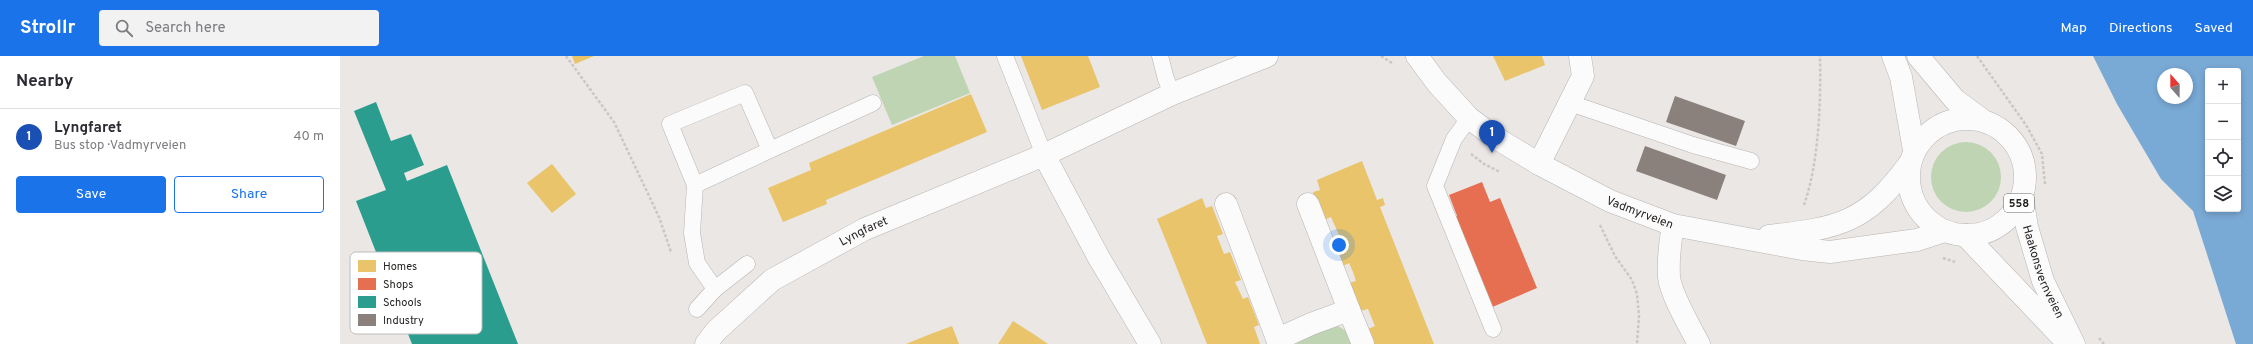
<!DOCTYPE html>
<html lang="en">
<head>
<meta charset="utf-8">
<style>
  :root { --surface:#fff; --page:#f2f2f3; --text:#2b2b33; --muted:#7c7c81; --line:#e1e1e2; --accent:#1a73e8 }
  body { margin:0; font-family:Overpass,sans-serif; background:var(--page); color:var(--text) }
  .controls { position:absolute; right:12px; top:12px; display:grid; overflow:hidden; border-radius:4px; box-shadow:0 2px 6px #0003 }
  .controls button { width:36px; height:36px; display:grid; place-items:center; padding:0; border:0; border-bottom:1px solid var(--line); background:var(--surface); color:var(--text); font:20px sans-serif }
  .compass { position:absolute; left:1817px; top:12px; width:36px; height:36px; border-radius:50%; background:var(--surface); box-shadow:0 2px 6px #0003; rotate:339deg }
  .you { position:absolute; left:999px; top:189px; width:14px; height:14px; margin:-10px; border:3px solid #fff; border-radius:50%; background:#1a73e8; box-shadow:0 0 0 6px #1a73e833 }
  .badge { display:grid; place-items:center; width:26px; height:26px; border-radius:50%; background:var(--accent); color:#fff; font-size:13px; font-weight:700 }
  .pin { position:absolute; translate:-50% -33px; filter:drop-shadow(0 1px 2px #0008) }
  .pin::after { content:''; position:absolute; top:21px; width:14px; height:12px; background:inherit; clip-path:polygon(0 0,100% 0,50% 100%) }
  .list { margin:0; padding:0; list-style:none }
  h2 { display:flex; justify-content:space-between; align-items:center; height:52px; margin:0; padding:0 16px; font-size:17px }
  h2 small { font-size:13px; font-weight:400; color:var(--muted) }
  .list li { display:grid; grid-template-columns:26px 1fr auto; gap:12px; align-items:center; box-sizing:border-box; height:56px; padding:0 16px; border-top:1px solid var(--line) }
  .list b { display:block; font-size:15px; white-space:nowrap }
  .list p { margin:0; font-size:13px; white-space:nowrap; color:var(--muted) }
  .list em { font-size:13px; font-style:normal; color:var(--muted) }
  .actions { display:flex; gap:8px; padding:12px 16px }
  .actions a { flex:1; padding:9px 0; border:1px solid var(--accent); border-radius:4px; text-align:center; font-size:14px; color:var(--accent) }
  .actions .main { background:var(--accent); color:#fff }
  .icon { flex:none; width:22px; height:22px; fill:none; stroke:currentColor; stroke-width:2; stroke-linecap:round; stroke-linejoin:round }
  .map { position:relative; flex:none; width:1913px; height:288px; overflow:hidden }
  header { display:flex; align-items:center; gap:24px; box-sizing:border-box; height:56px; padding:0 20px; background:var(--accent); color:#fff }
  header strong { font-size:19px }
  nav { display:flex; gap:22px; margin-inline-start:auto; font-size:14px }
  .search { width:280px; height:36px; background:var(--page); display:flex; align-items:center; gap:10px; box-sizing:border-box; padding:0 14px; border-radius:4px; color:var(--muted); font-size:15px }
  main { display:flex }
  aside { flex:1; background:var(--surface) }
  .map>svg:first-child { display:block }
</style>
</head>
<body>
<header>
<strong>Strollr</strong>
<div class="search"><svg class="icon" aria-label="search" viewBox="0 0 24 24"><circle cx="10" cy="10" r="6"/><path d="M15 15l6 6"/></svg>Search here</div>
<nav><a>Map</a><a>Directions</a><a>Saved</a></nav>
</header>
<main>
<aside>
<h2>Nearby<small></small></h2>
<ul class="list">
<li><span class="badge" style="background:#1a4fb4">1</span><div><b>Lyngfaret</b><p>Bus stop · Vadmyrveien</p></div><em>40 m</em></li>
</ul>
<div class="actions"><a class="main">Save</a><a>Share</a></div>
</aside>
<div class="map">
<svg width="1913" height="288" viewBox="0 0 1913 288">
  <rect width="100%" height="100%" fill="#eae7e4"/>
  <!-- green -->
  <g fill="#bfd4b2">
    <path d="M584 0H615L630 37 552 69 532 21Z"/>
    <circle cx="1626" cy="121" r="35"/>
    <path d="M996 269 1010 277 1017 288H956L961 282Z"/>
  </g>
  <!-- water -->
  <path fill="#79a9d5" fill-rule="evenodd" d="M1753 0H1913V288H1896L1853 155 1821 123 1777 48ZM1868 15H1898V153H1868ZM1823 18H1847V42H1823Z"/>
  <!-- homes -->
  <g fill="#e9c46a">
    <path d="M232 0H254L235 8Z"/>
    <path d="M681 0H748L760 31 702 54Z"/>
    <path d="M1153 0H1202L1205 9 1165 25Z"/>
    <path d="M631 38 647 76 486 144 487 148 443 166 428 132 471 114 469 107Z"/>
    <path d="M1022 105 1037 144 1043 142 1045 149 1040 151 1094 288H1034L1028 273 1035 270 1028 253 1020 255 1009 227 1016 225 1013 216 1009 207 1003 210 992 182 999 179 991 161 984 164 973 136 980 134 977 124Z"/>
    <path d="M212 108 236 138 212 157 187 127Z"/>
    <path d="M862 142 866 152 872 150 883 178 877 180 884 198 890 196 901 224 895 226 903 243 908 241 919 269 914 271 920 288H867L826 185 817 163Z"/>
    <path d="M673 265 695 279 708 288H658Z"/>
    <path d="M612 270 619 288H566L588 279Z"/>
  </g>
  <!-- shops -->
  <path fill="#e76f51" d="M1142 126 1150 146 1160 142 1197 232 1150 252 1113 162 1117 160 1109 139Z"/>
  <!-- schools -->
  <path fill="#2a9d8f" d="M36 46 51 85 71 78 84 109 64 117 67 125 107 109 178 288H72L16 145 46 134 14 55Z"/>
  <!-- industry -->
  <g fill="#8a817c">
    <path d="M1335 40 1405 65 1396 90 1326 66Z"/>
    <path d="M1305 90 1386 119 1377 144 1296 115Z"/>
  </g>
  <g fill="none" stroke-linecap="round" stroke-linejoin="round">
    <!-- service casing -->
    <g stroke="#b7b5b3" stroke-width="17">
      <g id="service">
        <path d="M665 0 704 99"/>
        <path d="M820 0 826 23 832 38"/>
        <path d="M1230 47 1353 89 1411 105"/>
        <path d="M1129 62 1114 83 1095 130 1153 273"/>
        <path d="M430 94 533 47"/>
        <path d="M355 129 330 68 405 37 430 94 355 129 352 177 357 207 375 233"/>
        <path d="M357 253 375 233 407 208"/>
      </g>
    </g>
    <!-- minor casing -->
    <g stroke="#b7b5b3" stroke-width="23">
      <g id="minor">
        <path d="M704 99 759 202 810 288"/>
        <path d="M1199 108 1243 20 1240 0"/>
        <path d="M886 148 939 288"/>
        <path d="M968 148 1009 254"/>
        <path d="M1333 169C1330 186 1328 203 1329 221 1331 239 1350 271 1359 288"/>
        <path d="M938 283 971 268 1009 254 1023 288"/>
      </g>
    </g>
    <!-- tertiary casing -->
    <g stroke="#b7b5b3" stroke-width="23">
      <g id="tertiary">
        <path id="s1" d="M366 288 376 275 432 224 525 173 704 99 832 38 927 0"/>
      </g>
    </g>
    <!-- secondary casing -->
    <g stroke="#b7b5b3" stroke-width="23">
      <g id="secondary">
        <path id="s2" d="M1077 0 1097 27 1129 62 1156 82 1199 108 1270 145 1333 169 1462 193 1490 196 1577 184 1604 175"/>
        <path d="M1429 180C1499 172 1526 167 1569 108"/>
      </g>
    </g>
    <!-- primary casing -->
    <g stroke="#b7b5b3" stroke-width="23">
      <g id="primary">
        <path d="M1553 0 1561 21 1574 94"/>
        <path d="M1578 0 1615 44 1641 63"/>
        <circle cx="1627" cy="121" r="58"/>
        <path id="s3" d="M1682 140 1687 171 1703 225 1734 288"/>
        <path d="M1625 179 1722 281"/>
      </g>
    </g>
    <!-- path -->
    <g stroke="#c9c8c7" stroke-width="2.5" stroke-dasharray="3 2" stroke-linecap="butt">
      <path d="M226 0 274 66 319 161 331 196"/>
      <path d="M1041 0 1052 7"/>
      <path d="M1637 0 1686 69 1702 98 1705 128"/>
      <path d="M1131 98 1144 108 1160 116"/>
      <path d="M1464 149C1479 106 1481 46 1480 0"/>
      <path d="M1260 169 1275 200 1292 224 1297 238 1299 260 1297 288"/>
      <path d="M1603 202 1615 206"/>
      <path d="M1759 282 1764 288"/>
    </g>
    <!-- service -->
    <use href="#service" stroke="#fcfbfb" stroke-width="16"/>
    <!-- minor -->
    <use href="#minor" stroke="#fcfbfb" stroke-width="22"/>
    <!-- tertiary -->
    <use href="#tertiary" stroke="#fcfbfb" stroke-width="22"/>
    <!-- secondary -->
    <use href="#secondary" stroke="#fcfbfb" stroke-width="22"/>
    <!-- primary -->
    <use href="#primary" stroke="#fcfbfb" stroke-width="22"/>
  </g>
  <g text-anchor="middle" stroke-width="4" stroke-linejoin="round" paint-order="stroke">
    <!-- shield labels -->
    <rect fill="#fff" stroke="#676664" stroke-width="1" x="1664" y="138" width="30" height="18" rx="3"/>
    <g font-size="11" font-weight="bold" fill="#262422">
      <text x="1679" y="151">558</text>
    </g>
    <!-- street labels -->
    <g font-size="12" fill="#262422" stroke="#fff">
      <text dy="4" stroke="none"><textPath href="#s2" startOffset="277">Vadmyrveien</textPath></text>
      <text dy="4" stroke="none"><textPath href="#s1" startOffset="196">Lyngfaret</textPath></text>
      <text dy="4" stroke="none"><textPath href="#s3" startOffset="79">Haakonsvernveien</textPath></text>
    </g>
  </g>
  <!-- legend -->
  <rect x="10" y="196" width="132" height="82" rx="6" fill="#fff" stroke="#bebdbd" stroke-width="1"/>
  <rect x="18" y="204" width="18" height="12" fill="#e9c46a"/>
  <rect x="18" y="222" width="18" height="12" fill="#e76f51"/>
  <rect x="18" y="240" width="18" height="12" fill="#2a9d8f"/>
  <rect x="18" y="258" width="18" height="12" fill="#8a817c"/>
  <g font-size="11" fill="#262422">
    <text x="43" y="214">Homes</text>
    <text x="43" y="232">Shops</text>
    <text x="43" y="250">Schools</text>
    <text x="43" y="268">Industry</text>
  </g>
</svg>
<div class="controls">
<button>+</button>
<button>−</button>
<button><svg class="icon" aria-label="locate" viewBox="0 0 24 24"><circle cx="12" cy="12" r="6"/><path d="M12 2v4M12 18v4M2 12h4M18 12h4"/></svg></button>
<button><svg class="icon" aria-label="layers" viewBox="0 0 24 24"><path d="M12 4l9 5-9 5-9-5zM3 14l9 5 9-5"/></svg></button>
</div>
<svg class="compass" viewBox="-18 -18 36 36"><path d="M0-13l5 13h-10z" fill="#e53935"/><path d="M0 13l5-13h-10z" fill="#7c7c81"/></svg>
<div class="you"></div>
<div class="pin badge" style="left:1152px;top:97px;background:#1a4fb4">1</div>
</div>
</main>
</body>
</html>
